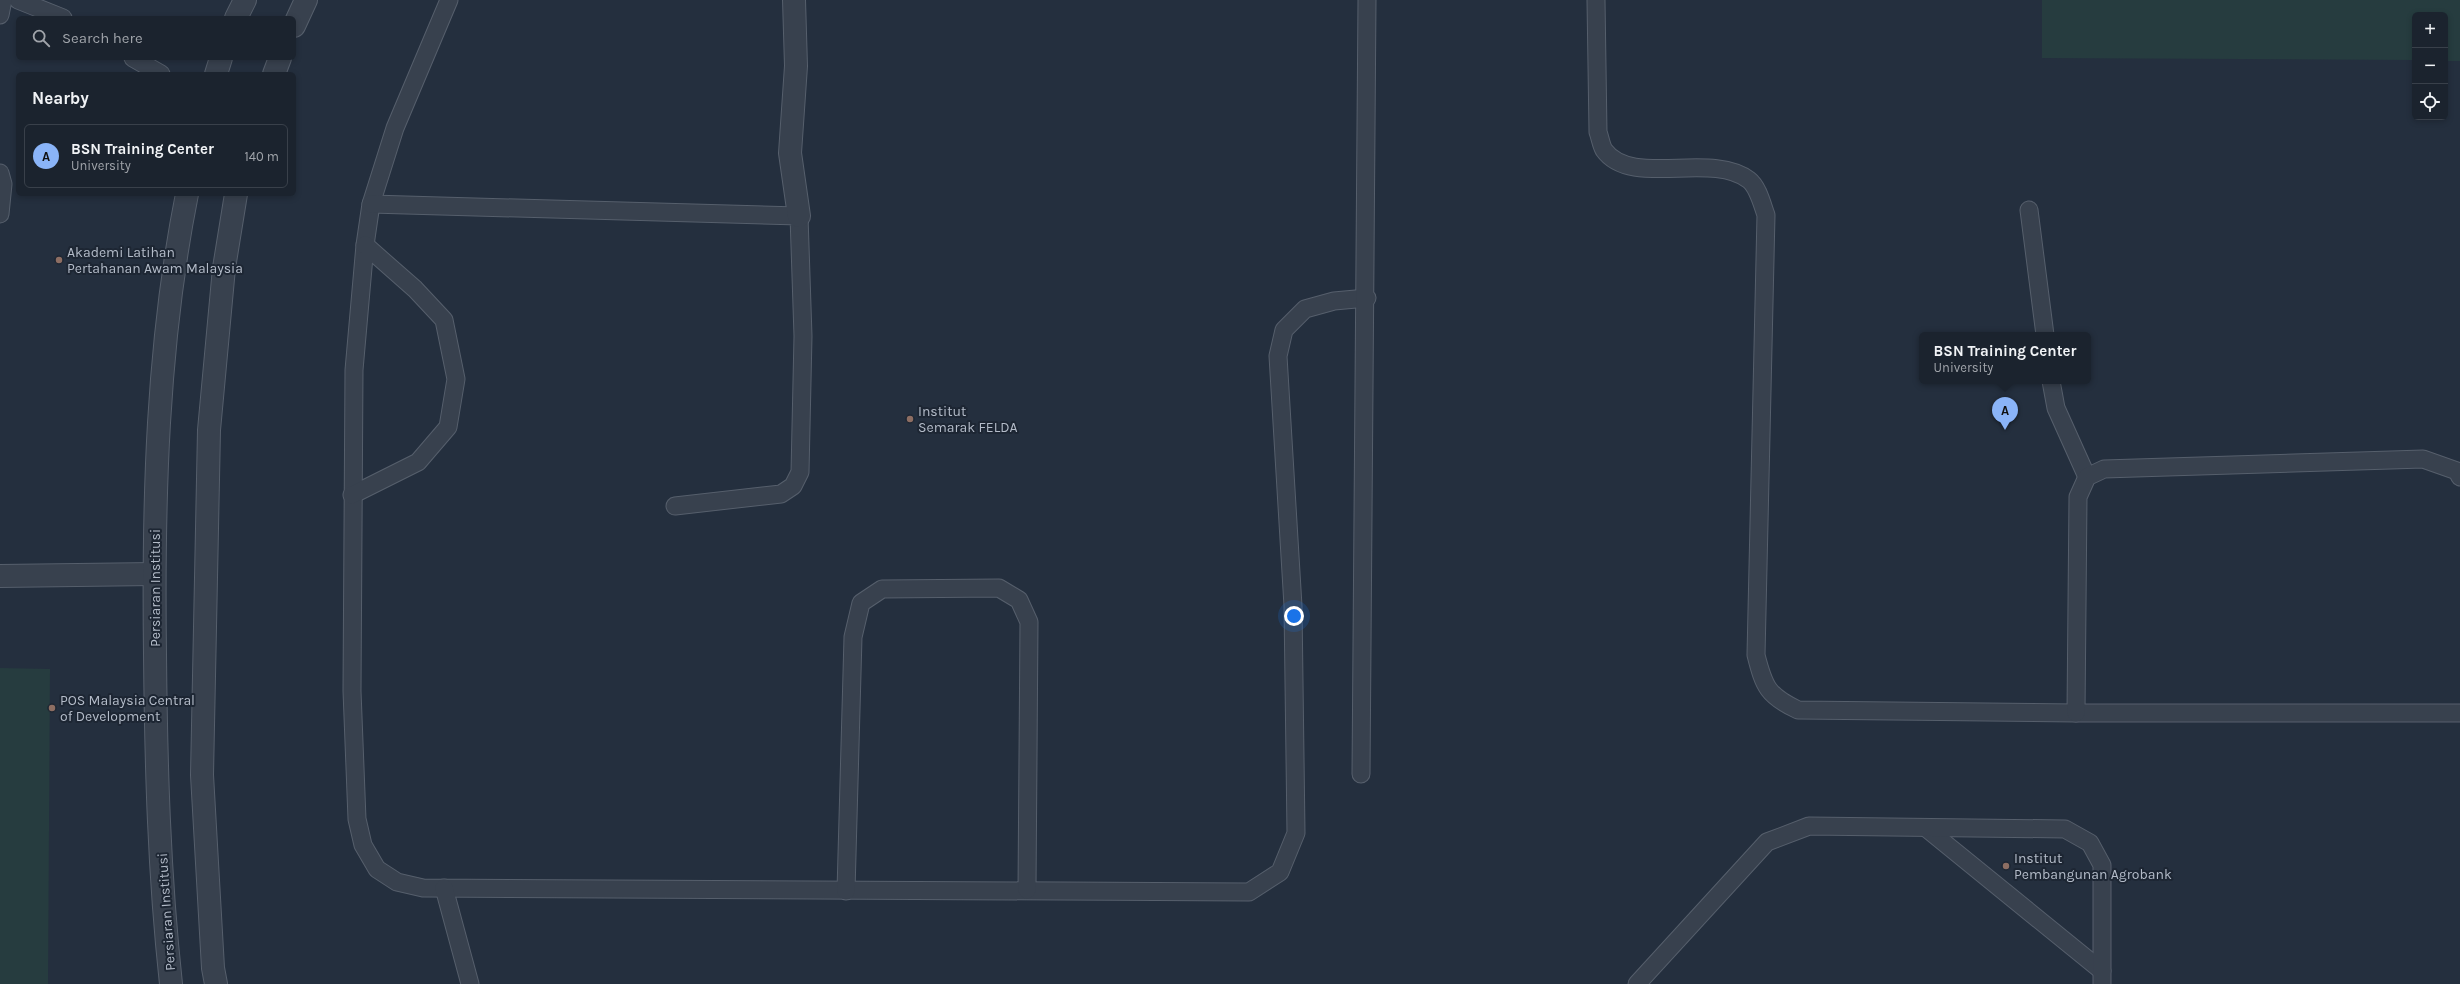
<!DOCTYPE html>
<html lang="en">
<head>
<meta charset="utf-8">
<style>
  :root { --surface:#1b232e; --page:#242b36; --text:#f1f3f6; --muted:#a0a4aa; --line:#39404a; --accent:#8ab4f8 }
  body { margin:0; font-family:Karla,sans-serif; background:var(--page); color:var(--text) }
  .controls { position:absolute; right:12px; top:12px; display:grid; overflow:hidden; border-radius:6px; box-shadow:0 2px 6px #0003 }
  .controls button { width:36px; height:36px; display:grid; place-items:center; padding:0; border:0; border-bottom:1px solid var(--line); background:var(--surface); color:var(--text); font:20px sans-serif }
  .you { position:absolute; left:1294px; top:616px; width:14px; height:14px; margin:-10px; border:3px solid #fff; border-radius:50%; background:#1a73e8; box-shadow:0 0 0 6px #1a73e833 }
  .badge { display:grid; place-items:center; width:26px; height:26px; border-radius:50%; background:var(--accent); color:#111; font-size:13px; font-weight:700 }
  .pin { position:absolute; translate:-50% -33px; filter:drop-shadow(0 1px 2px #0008) }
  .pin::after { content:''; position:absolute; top:21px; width:14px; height:12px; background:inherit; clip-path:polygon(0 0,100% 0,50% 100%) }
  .popup { position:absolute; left:1919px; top:332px; width:172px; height:52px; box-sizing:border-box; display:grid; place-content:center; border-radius:6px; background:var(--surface); filter:drop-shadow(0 1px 3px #0005); font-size:13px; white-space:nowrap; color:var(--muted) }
  .popup b { font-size:15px; color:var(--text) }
  .popup::after { content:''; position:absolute; left:50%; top:100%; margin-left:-8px; border:8px solid transparent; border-top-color:var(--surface) }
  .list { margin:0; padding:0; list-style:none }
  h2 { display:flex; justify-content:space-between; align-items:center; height:52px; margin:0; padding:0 16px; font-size:17px }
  h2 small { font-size:13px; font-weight:400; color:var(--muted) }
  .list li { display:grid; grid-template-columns:26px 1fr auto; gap:12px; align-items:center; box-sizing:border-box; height:64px; margin:0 8px 8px; padding:0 8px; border:1px solid var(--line); border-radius:6px }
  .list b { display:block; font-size:15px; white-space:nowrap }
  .list p { margin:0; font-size:13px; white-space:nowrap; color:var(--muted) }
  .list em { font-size:13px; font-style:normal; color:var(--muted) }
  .icon { flex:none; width:22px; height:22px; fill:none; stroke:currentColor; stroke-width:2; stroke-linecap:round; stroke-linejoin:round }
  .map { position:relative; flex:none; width:2460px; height:984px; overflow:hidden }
  .search { position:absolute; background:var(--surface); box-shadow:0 2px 6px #0003; left:16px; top:16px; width:280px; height:44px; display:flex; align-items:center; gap:10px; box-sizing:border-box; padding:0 14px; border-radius:6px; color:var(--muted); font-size:15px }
  .panel { position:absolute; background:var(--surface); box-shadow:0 2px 6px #0003; left:16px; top:72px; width:280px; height:124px; border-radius:6px }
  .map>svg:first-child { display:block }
</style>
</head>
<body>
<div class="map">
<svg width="2460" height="984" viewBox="0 0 2460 984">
  <rect width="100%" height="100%" fill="#242f3e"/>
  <!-- green -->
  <g fill="#263c3f">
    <path d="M2042 0H2460V61H2445V15H2415V60L2042 58Z"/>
    <path d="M0 668 50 669 48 984H0Z"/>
  </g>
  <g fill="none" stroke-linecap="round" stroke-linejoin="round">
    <!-- service casing -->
    <g stroke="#565f6c" stroke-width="19">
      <g id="service">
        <path d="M18 0 63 18"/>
        <path d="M449 0 395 128 371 204 365 245 354 370 352 691 357 819 363 845 377 869 397 882 423 888 1249 892 1280 872 1296 833 1293 606 1278 356 1284 330 1305 309 1334 301 1367 298"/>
        <path d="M1596 0 1598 132C1600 137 1601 145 1604 150 1631 188 1711 151 1749 180 1758 187 1762 204 1766 215L1756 655C1764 687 1768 696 1798 710L2076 713H2460"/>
        <path d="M0 15 3 0"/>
        <path d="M133 58 161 74"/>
        <path d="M0 173 3 184 0 214"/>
        <path d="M371 204 799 216 803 336 800 472 793 486 781 494 675 506"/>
        <path d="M2029 210 2045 335"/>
        <path d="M2051 381 2056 408 2087 477"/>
        <path d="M352 495 418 462 448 427 456 379 444 320 415 289 365 245"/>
        <path d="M2076 713 2078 497 2087 477 2104 469 2423 459 2457 471 2460 477"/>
        <path d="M1361 774 1367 0"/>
        <path d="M1926 828 2102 971"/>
        <path d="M444 888 470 984"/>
        <path d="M846 891 853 637 861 603 882 589 999 588 1019 600 1029 622 1027 890"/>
        <path d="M1637 984 1767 842 1809 826 2065 829 2090 843 2102 865V984"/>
      </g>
    </g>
    <!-- pedestrian casing -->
    <g stroke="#565f6c" stroke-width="24">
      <path id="pedestrian" d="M794 0 796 66 790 153 799 216"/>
    </g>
    <!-- minor casing -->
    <g stroke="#565f6c" stroke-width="24">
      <path id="minor" d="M0 576 154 574"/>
    </g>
    <!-- tertiary casing -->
    <g stroke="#565f6c" stroke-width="24">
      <g id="tertiary">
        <path d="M236 18 245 0"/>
        <path d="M294 26 306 0"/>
        <path d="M216 74 221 58"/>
        <path d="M274 74 280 58"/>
        <path d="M171 984C159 874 156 764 155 654 153 501 157 344 187 194"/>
        <path d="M216 984 213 968 202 775 209 430 224 268 236 194"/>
      </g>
    </g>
    <!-- service -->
    <use href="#service" stroke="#38414e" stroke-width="17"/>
    <!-- pedestrian -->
    <use href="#pedestrian" stroke="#38414e" stroke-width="22"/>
    <!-- minor -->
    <use href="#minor" stroke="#38414e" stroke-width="22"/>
    <!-- tertiary -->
    <use href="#tertiary" stroke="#38414e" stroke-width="22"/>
  </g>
  <!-- markers -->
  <g fill="#8d6e63" stroke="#1d2633" stroke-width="1.5">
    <circle cx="59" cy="260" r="4"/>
    <circle cx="910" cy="419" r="4"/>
    <circle cx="52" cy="708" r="4"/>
    <circle cx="2006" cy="866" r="4"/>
  </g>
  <g text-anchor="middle" stroke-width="4" stroke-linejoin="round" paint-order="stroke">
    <!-- poi labels -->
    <g font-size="14" fill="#b4bcc9" stroke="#1d2633" text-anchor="start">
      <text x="67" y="257">Akademi Latihan<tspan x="67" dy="16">Pertahanan Awam Malaysia</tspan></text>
      <text x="918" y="416">Institut<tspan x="918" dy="16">Semarak FELDA</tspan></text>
      <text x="60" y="705">POS Malaysia Central<tspan x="60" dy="16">of Development</tspan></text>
      <text x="2014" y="863">Institut<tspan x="2014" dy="16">Pembangunan Agrobank</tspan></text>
    </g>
    <!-- street labels -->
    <g font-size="14" fill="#b4bcc9" stroke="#1d2633">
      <text transform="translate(155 588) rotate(-90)" y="5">Persiaran Institusi</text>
      <text transform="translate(166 912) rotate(-94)" y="5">Persiaran Institusi</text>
    </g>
  </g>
</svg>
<div class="controls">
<button>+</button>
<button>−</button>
<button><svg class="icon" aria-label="locate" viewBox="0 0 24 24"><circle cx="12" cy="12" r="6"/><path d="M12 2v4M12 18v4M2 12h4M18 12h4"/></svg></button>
</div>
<div class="you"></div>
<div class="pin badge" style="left:2005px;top:430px">A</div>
<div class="popup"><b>BSN Training Center</b>University</div>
<div class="search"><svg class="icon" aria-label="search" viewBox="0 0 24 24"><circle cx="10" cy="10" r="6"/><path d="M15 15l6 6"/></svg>Search here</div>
<section class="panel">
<h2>Nearby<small></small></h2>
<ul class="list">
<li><span class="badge">A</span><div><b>BSN Training Center</b><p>University</p></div><em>140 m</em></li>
</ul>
</section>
</div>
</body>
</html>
